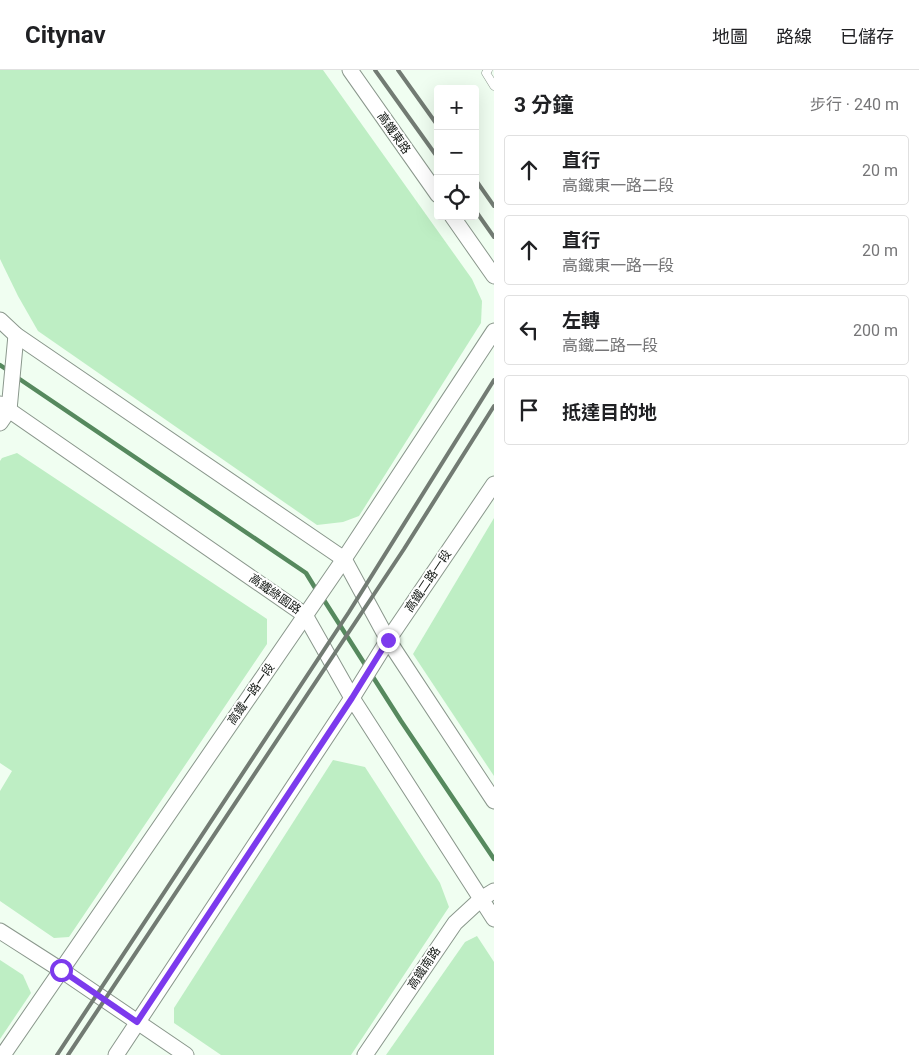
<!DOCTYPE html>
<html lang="zh-TW">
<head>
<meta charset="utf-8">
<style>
  :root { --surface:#fff; --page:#f6f6f6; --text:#202124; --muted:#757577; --line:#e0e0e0 }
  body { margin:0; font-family:Roboto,"Noto Sans TC",sans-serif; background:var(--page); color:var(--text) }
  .controls { position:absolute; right:15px; top:15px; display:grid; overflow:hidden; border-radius:5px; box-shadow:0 5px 20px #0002 }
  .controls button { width:45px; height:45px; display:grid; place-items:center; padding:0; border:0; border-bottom:1px solid var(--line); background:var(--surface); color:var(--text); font:25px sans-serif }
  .stop { position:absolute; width:15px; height:15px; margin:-11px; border:4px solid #7c3aed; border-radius:50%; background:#fff }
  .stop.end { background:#7c3aed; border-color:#fff; box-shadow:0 1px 5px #0008 }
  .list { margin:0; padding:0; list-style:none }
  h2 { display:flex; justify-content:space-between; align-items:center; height:65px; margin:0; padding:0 20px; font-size:21px }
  h2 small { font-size:16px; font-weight:400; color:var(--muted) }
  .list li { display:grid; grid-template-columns:32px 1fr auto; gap:15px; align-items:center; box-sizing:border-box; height:70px; margin:0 10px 10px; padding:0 10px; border:1px solid var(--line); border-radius:5px }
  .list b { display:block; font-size:19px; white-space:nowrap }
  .list p { margin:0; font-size:16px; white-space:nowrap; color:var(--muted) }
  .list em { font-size:16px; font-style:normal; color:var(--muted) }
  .icon { flex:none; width:28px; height:28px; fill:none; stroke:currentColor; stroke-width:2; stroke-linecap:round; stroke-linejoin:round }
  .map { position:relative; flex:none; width:494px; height:985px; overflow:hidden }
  header { display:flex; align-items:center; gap:30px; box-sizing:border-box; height:70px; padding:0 25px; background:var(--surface); border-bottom:1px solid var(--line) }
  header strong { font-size:24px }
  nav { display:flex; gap:28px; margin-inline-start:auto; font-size:18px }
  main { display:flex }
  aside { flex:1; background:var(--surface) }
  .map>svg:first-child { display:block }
</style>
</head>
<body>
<header>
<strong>Citynav</strong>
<nav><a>地圖</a><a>路線</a><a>已儲存</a></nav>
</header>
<main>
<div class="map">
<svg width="494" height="985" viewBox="0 0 494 985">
  <rect width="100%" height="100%" fill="#f0fef1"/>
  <!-- green -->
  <g fill="#beeec4">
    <path d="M0 0H323L472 209 482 231 481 253 359 446 343 452 317 455 38 261 18 226 0 189Z"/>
    <path d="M17 383 267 549V574L69 867 54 868 0 831V721L12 701 0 693V391L2 388Z"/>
    <path d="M494 448V706L413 584Z"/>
    <path d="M333 690 365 697 440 813 449 837 351 985H221L174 953V938Z"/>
    <path d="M477 866 494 892V985H386L465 872Z"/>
    <path d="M0 890 23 905 31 923 0 969Z"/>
  </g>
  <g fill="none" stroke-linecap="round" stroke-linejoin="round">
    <!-- stream -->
    <g stroke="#56895e" stroke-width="4.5">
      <path d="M0 295 9 301"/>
      <path d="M15 306 306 503 317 521"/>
      <path d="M322 527 401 651 494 789"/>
    </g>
    <!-- service casing -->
    <g stroke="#8a978c" stroke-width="9">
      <path id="service" d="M488 0 486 3 494 16"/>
    </g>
    <!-- minor casing -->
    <g stroke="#8a978c" stroke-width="17">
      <g id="minor">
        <path d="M350 0 438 125"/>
        <path d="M452 146 494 206"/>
        <path d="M0 250 16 265 344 489 388 570 494 731"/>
        <path d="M0 334 305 545 352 628 494 849"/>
        <path d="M0 353 9 340 16 265"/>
        <path d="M0 861 61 900 186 985"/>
        <path d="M3 985 344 489 494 261"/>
        <path d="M116 985 352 628 388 570 494 414"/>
        <path d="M365 985 455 853 481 829 494 821"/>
      </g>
    </g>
    <!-- service -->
    <use href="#service" stroke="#fff" stroke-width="8"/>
    <!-- minor -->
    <use href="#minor" stroke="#fff" stroke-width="15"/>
    <!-- rail -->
    <g stroke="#727b73" stroke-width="4">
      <path d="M375 0 438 88"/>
      <path d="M398 0 438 56"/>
      <path d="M475 109 494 136"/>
      <path d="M475 140 494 167"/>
      <path d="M57 985 349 542 494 310"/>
      <path d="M68 985 404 479 494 336"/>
    </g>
  </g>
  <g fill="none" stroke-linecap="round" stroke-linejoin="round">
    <!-- route -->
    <path stroke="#7c3aed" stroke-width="6" d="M61 900 137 952 352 628 388 570"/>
  </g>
  <g text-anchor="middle" stroke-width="4" stroke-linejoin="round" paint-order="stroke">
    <!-- street labels -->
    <g font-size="12" fill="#131814" stroke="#fff">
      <text transform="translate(394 63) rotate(55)" y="4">高鐵東路</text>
      <text transform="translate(428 511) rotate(-56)" y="4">高鐵二路一段</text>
      <text transform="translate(275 524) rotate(35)" y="4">高鐵綠園路</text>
      <text transform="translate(251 624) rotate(-55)" y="4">高鐵一路一段</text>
      <text transform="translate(424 898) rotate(-56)" y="4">高鐵南路</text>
    </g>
  </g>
</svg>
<div class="controls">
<button>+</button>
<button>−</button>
<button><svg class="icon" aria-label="locate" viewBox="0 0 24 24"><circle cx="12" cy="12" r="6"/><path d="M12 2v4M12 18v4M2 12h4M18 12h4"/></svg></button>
</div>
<div class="stop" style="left:61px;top:900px"></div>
<div class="stop end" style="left:388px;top:570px"></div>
</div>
<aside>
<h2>3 分鐘<small>步行 · 240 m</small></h2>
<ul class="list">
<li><svg class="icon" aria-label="ahead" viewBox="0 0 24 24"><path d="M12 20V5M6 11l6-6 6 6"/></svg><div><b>直行</b><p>高鐵東一路二段</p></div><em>20 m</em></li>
<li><svg class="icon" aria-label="ahead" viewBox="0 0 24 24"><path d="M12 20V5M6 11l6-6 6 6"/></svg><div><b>直行</b><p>高鐵東一路一段</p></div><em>20 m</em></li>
<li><svg class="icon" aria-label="left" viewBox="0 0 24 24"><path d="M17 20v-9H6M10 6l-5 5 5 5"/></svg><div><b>左轉</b><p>高鐵二路一段</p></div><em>200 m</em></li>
<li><svg class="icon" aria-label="arrive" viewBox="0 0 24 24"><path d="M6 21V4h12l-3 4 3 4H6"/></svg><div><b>抵達目的地</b></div></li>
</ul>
</aside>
</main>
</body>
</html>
